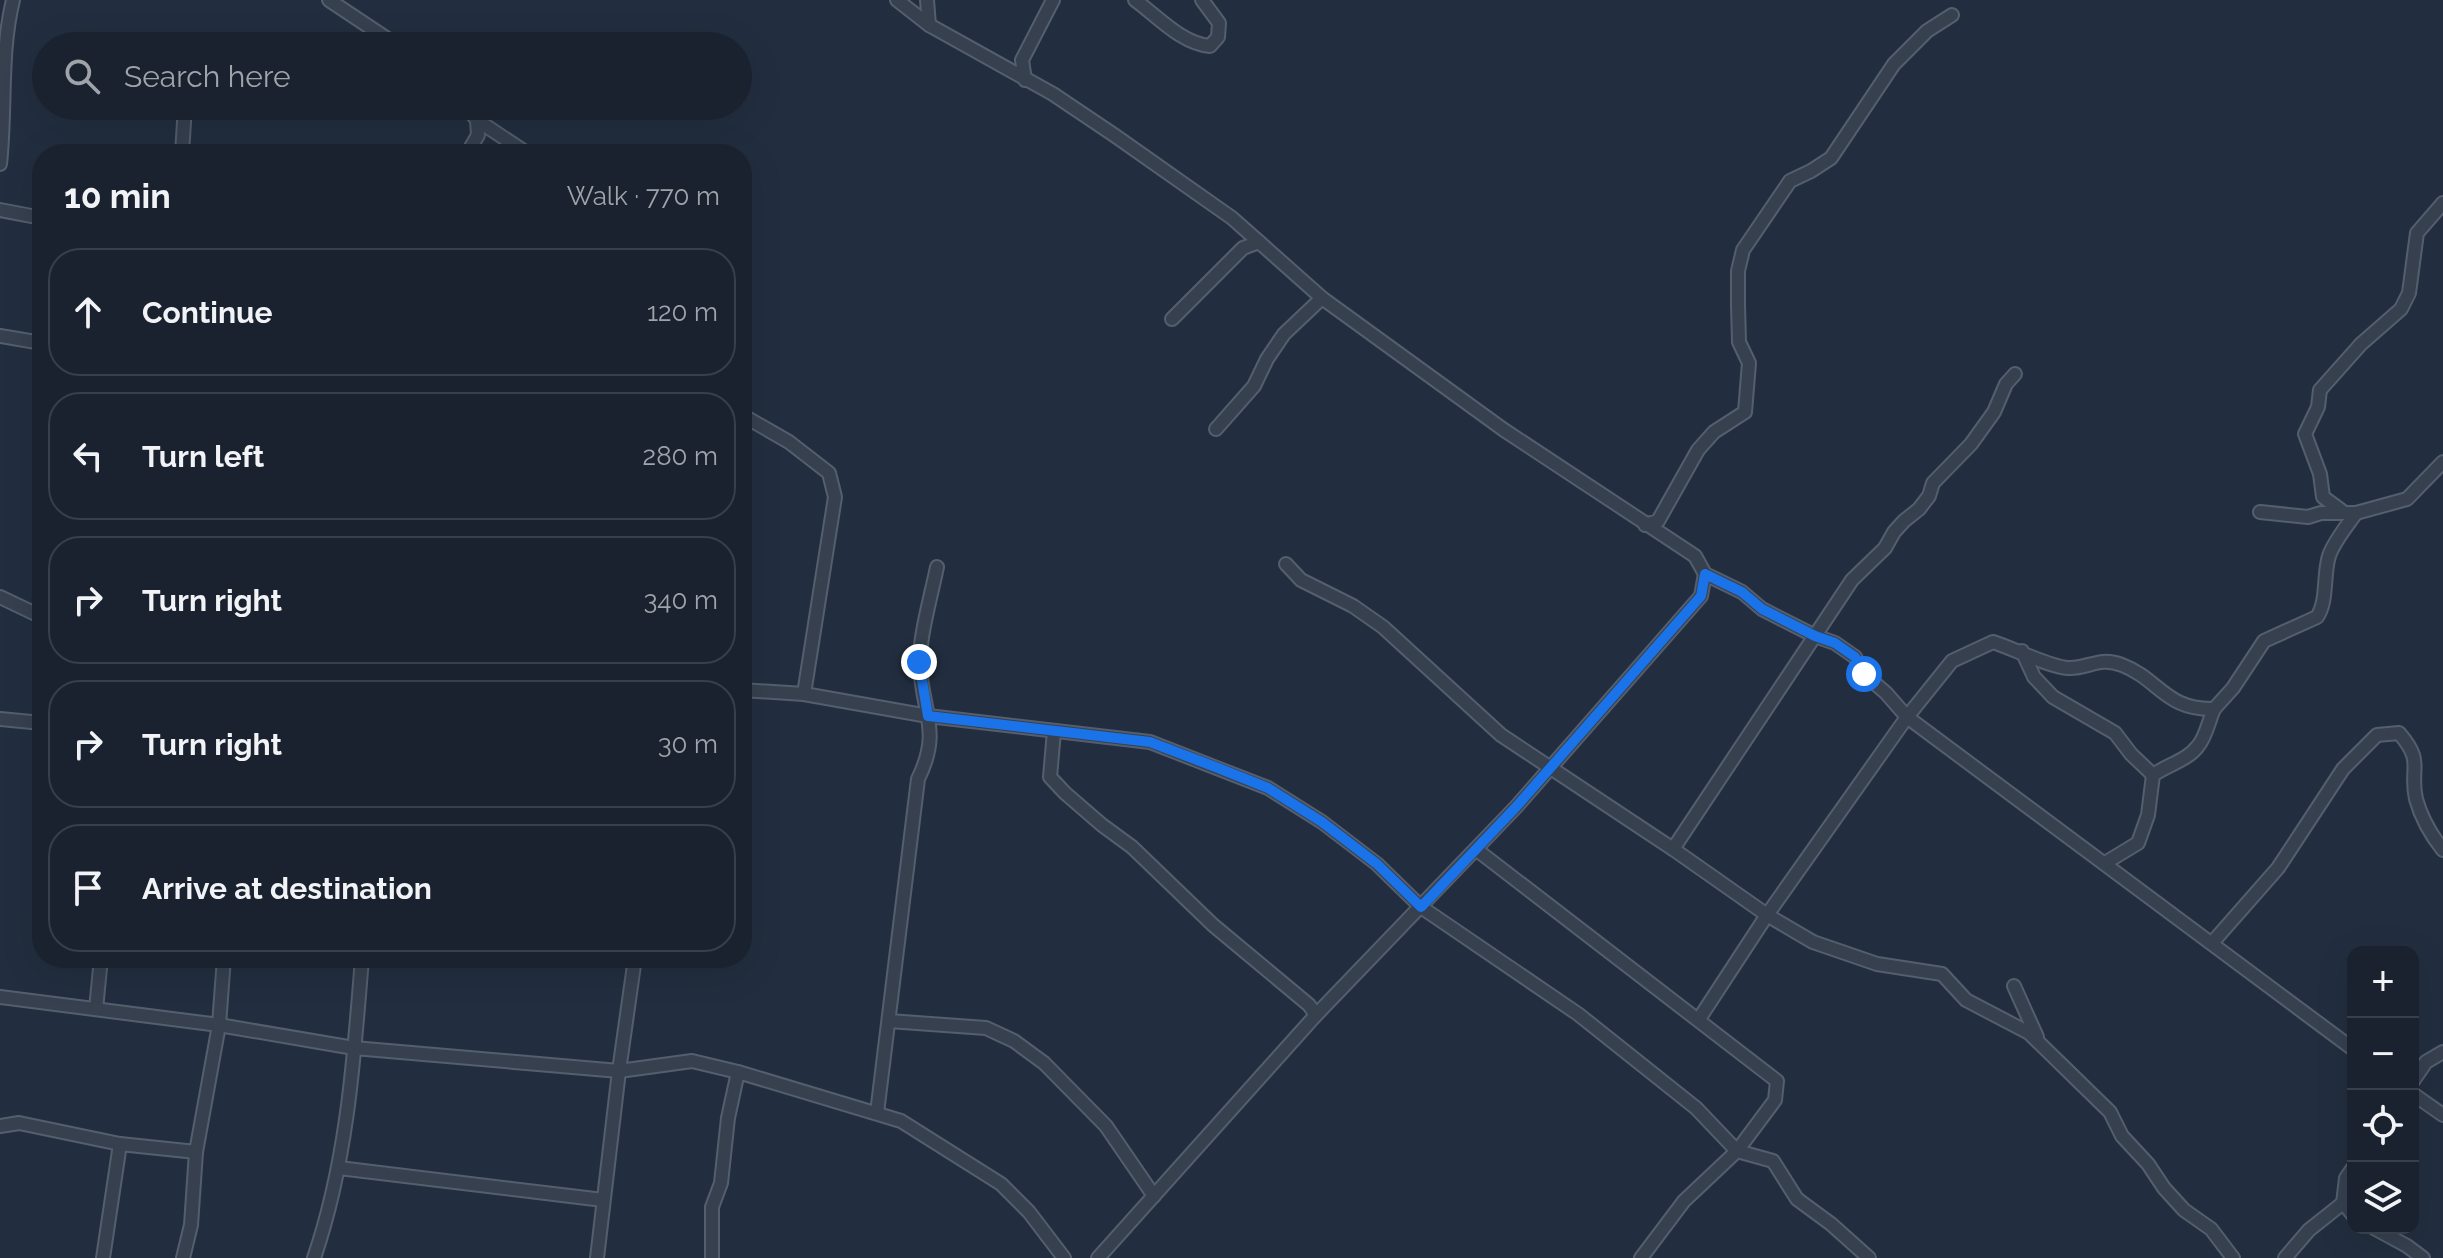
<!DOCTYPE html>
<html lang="en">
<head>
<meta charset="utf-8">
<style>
  :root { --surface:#1a222f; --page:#232a37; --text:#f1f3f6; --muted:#9fa4aa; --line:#383f4b }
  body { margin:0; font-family:Raleway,sans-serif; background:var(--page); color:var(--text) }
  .controls { position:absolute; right:24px; bottom:24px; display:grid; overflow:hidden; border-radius:16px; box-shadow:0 8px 32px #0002 }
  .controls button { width:72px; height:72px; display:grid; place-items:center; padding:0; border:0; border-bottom:2px solid var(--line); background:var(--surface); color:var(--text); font:40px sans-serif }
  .stop { position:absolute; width:24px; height:24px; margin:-18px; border:6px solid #1a73e8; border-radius:50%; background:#fff }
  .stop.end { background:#1a73e8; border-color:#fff; box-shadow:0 2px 8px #0008 }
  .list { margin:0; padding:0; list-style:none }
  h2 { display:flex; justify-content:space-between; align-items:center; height:104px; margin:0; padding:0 32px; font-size:34px }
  h2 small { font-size:26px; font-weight:400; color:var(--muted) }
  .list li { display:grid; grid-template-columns:52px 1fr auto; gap:24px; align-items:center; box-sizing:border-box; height:128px; margin:0 16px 16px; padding:0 16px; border:2px solid var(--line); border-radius:32px }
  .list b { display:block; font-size:30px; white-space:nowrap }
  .list em { font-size:26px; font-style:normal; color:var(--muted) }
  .icon { flex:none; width:44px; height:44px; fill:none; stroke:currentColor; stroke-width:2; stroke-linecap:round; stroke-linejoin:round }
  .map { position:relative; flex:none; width:2443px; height:1258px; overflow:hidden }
  .search { position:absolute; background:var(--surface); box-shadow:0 8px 32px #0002; left:32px; top:32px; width:720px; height:88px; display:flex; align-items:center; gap:20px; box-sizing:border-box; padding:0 28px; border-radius:44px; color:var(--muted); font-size:30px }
  .panel { position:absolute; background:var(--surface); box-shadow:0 8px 32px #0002; left:32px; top:144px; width:720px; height:824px; border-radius:32px }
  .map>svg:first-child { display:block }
</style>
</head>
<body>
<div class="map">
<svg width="2443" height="1258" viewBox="0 0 2443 1258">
  <rect width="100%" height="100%" fill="#222e3f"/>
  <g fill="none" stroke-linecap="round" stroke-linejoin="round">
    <!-- minor casing -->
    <g stroke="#545e6d" stroke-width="16">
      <g id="minor">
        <path d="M329 0 398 46"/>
        <path d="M897 0 929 25 1053 94 1114 135 1232 218 1322 298 1504 430 1695 556 1705 574 1742 592 1762 609 1815 636 1835 643 1855 657 1864 674 1886 693 1907 717 2353 1049"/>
        <path d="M927 0 929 25"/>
        <path d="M1135 0C1157 16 1182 44 1210 46L1218 37 1219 23 1202 0"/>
        <path d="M193 46V44"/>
        <path d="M1025 80 1022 60 1053 0"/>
        <path d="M466 106 477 120 528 154"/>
        <path d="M182 154 185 106"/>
        <path d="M467 154 478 135 477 120"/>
        <path d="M0 164C6 109 0 53 13 0"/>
        <path d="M0 210 42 218"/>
        <path d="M1172 319 1243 248 1259 242"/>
        <path d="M0 336 42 343"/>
        <path d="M742 415 789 442 829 473 835 497 804 694"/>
        <path d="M1216 429 1254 386 1267 359 1284 334 1322 298"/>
        <path d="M2342 511 2323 497 2320 474 2305 434 2318 407 2320 390 2361 344 2401 309 2409 293 2417 233 2443 203"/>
        <path d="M2260 512 2308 517 2321 513H2356L2407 499 2443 462"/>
        <path d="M1645 525 1658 521 1698 450 1714 432 1745 412 1749 363 1739 342 1738 305V271L1743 250 1790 181 1811 171 1831 158 1894 64 1927 31 1952 15"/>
        <path d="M1286 564 1301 580 1353 606 1383 627 1501 735 1673 849 1767 915 1813 942 1877 964 1942 974 1966 1000 2029 1033 2110 1112 2122 1136 2148 1164 2164 1188 2184 1210 2211 1229 2233 1258"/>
        <path d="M0 597 42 617"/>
        <path d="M2022 651 2034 677 2053 697 2115 733 2131 754 2153 775"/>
        <path d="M742 690 804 694 928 716 1150 742 1268 788 1322 822 1377 864 1421 907 1578 1014 1696 1108 1737 1151 1773 1161 1797 1199 1831 1224 1869 1258"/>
        <path d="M0 719 42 723"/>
        <path d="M1054 731 1050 777 1065 793 1102 825 1132 847 1213 925 1309 1005 1316 1015"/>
        <path d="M1673 849 1852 580 1885 548 1894 532 1904 521 1919 509 1929 496 1933 483 1971 444 1994 412 2006 384 2015 374"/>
        <path d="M1477 850 1777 1081 1775 1100 1737 1151 1684 1201 1641 1258"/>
        <path d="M2105 863 2138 843 2148 815 2153 775C2167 765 2188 760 2198 746 2206 737 2209 720 2214 709"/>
        <path d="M2212 943 2278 868 2343 769 2377 735 2399 733C2425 763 2409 767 2416 799 2421 817 2431 835 2443 850"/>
        <path d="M2014 986 2037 1037"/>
        <path d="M0 997 219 1025 354 1048 619 1071 692 1061 738 1072 901 1121 1001 1184 1029 1212 1064 1258"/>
        <path d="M96 1009 101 958"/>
        <path d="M1699 1019 1767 915 1907 717 1952 661 1993 642C2012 648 2050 667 2068 668 2089 669 2098 656 2122 665 2159 679 2165 710 2214 709L2233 688 2264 641 2317 617C2328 601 2323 575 2329 556 2334 541 2347 526 2356 513"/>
        <path d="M889 1021 986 1028 1014 1041 1044 1063 1106 1126 1154 1196"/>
        <path d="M2413 1081 2426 1062 2443 1052"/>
        <path d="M2413 1094 2443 1115"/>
        <path d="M877 1113 918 779C942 731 922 712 920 665 918 642 932 592 937 567"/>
        <path d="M0 1126 19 1123 120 1144 196 1152"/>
        <path d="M339 1168 603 1200"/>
        <path d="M2353 1168 2346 1178 2343 1203 2353 1215"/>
        <path d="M2374 1228 2407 1246 2423 1258"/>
        <path d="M103 1258 120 1144"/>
        <path d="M183 1258 191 1225 196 1152 219 1025 224 958"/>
        <path d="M314 1258C347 1162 354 1059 362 958"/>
        <path d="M597 1258 619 1071 635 958"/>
        <path d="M712 1258V1207L721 1183 728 1118 738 1072"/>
        <path d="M1098 1258 1316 1015 1516 807 1701 596 1705 574"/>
        <path d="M2285 1258 2309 1230 2343 1203"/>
      </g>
    </g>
    <!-- minor -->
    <use href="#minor" stroke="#36404f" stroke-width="12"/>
  </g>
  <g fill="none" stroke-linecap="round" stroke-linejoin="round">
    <!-- route -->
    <path stroke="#1a73e8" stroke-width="10" d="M919 662 928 716 1150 742 1218 768 1268 788 1322 822 1377 864 1421 907 1516 807 1701 596 1705 574 1742 592 1762 609 1815 636 1835 643 1855 657 1864 674"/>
  </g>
</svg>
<div class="controls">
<button>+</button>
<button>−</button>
<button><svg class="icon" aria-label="locate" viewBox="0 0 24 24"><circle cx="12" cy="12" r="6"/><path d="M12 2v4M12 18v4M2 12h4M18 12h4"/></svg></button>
<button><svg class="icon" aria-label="layers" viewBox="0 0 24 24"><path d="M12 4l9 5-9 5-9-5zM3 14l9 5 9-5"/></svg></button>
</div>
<div class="stop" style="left:1864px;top:674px"></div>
<div class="stop end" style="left:919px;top:662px"></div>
<div class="search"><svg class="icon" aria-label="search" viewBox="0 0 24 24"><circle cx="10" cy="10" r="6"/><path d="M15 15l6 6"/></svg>Search here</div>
<section class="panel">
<h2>10 min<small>Walk · 770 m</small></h2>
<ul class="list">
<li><svg class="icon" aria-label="ahead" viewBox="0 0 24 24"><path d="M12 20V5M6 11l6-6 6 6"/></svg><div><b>Continue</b></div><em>120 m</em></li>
<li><svg class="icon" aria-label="left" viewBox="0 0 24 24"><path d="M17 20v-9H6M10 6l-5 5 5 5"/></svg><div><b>Turn left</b></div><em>280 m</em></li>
<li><svg class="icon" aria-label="right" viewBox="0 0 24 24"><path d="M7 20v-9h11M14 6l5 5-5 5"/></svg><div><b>Turn right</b></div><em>340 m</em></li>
<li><svg class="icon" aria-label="right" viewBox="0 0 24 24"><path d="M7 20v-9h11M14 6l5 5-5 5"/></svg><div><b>Turn right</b></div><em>30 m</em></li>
<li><svg class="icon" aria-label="arrive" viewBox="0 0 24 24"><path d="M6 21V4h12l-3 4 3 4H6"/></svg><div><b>Arrive at destination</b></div></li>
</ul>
</section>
</div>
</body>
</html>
